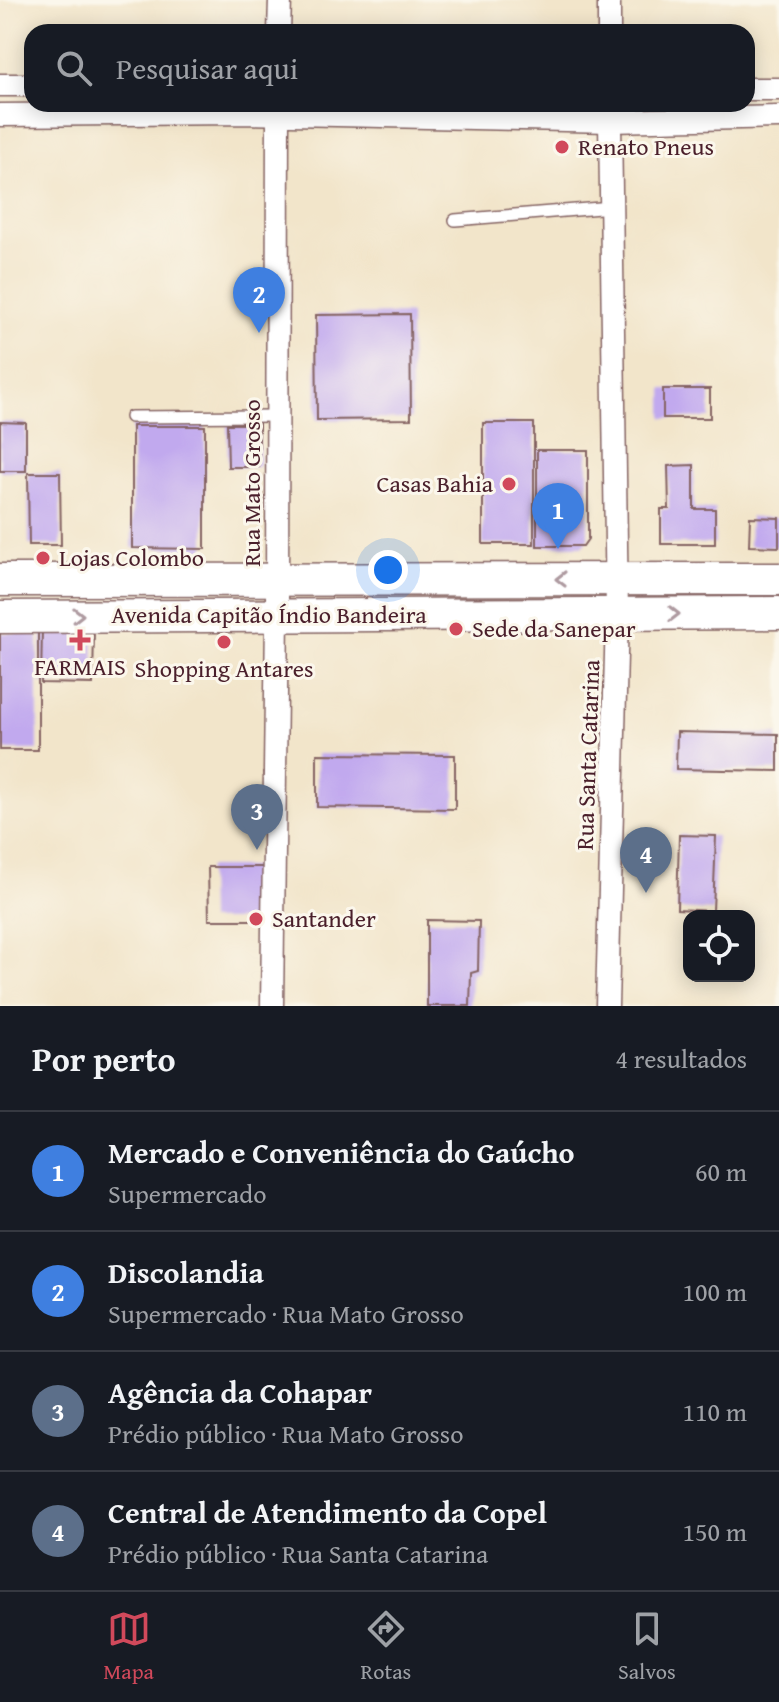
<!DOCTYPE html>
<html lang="pt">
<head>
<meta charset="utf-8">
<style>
  :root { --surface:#171b24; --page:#242831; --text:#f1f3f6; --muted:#9ea1a6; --line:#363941; --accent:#d1495b }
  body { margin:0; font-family:"Gentium Book Plus",serif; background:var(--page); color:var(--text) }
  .controls { position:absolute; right:24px; bottom:24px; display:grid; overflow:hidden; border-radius:16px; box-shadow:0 4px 20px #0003 }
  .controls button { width:72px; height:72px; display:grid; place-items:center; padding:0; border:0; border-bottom:2px solid var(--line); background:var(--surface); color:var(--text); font:40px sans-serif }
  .you { position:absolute; left:388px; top:570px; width:28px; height:28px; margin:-20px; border:6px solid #fff; border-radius:50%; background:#1a73e8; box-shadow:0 0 0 12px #1a73e833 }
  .badge { display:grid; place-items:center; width:52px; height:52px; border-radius:50%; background:var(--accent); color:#fff; font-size:26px; font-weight:700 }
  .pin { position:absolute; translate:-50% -66px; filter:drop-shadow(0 2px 4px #0008) }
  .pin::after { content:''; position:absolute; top:42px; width:28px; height:24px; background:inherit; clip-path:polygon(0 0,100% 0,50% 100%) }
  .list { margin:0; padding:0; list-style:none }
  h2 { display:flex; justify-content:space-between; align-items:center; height:104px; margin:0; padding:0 32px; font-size:34px }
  h2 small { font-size:26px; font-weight:400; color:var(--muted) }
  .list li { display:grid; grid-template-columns:52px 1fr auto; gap:24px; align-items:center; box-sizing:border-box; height:120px; padding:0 32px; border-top:2px solid var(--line) }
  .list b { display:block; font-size:30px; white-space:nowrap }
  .list p { margin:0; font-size:26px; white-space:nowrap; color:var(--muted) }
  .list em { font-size:26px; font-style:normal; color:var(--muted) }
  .icon { flex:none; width:44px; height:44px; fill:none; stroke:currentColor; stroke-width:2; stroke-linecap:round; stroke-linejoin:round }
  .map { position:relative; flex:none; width:779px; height:1006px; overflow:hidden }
  .search { position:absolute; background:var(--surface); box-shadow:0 4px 20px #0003; left:24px; right:24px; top:24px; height:88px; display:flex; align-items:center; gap:20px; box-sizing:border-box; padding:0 28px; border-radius:24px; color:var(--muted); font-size:30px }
  .sheet { height:584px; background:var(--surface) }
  nav { display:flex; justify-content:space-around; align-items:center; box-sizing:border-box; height:112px; border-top:2px solid var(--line); background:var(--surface); font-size:22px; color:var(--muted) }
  nav a { display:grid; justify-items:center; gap:4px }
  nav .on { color:var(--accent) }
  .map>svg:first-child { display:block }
</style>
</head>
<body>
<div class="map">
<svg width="779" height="1006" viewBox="0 0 779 1006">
  <rect width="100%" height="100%" fill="#fbf7ec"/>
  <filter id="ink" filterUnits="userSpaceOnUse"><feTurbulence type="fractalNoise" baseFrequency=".0125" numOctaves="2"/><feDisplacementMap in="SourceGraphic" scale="16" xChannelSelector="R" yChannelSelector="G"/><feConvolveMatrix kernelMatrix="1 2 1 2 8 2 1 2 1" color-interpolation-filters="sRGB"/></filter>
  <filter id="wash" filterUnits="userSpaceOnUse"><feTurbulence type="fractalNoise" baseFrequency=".006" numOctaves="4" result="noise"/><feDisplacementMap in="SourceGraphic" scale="32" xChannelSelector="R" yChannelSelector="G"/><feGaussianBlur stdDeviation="1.8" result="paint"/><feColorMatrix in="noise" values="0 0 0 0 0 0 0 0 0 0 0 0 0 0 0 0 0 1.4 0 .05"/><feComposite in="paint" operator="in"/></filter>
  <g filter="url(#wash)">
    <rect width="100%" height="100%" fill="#f2e5ca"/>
    <g id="blocks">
      <!-- building -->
      <g fill="#c1a9ee">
        <path d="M410 314 411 419 317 420 316 315Z"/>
        <rect x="663" y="389" width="47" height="29"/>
        <path d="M0 422 26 423V471H0Z"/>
        <rect x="483" y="423" width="51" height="121"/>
        <path d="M227 424H259V467H228Z"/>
        <path d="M132 426H205V549L132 548Z"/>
        <path d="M537 450H588V539L583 546H537Z"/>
        <path d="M694 465V509H715V544H661V509H669L668 466Z"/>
        <path d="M28 473H60L61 545H29Z"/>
        <path d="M750 517 779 518V547L749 546Z"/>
        <path d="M42 628 94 629 93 684 41 683Z"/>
        <rect x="0" y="633" width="38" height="117"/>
        <path d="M677 732 778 734V771L676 769Z"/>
        <path d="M317 754 455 755V809L317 807Z"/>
        <path d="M679 835 716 836 713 911 677 909Z"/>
        <path d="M208 867H265L266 920H209Z"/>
        <path d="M427 920 479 921 478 971 471 973 470 1006H427Z"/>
      </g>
    </g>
  </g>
  <g filter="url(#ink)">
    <use href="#blocks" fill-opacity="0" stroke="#856463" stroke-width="2"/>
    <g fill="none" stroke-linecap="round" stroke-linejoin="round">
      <!-- lane casing -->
      <g stroke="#856463" stroke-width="14">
        <g id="lane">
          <path d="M455 220 612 207"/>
          <path d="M131 417 278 416"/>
        </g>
      </g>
      <!-- street casing -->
      <g stroke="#856463" stroke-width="25">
        <g id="street">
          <path d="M279 32 280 0"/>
          <path d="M609 32V0"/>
          <path d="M0 85H32"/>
          <path d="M747 89H779"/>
          <path d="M0 115 240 113 610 121 779 117"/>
          <path d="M272 1006 277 615 278 104"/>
          <path d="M607 1006 617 615 610 121 619 113 622 104"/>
        </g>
      </g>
      <!-- secondary casing -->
      <g stroke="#856463" stroke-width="35">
        <g id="secondary">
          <path d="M0 580 779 579"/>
          <path d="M0 617 779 613"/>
        </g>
      </g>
      <!-- lane -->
      <use href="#lane" stroke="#fff" stroke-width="11"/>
      <!-- street -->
      <use href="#street" stroke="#fff" stroke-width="22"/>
      <!-- secondary -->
      <use href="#secondary" stroke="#fff" stroke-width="32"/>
    </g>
    <!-- one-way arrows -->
    <defs><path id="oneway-chevron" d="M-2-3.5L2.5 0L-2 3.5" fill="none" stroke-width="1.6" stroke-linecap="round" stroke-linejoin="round" transform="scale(2)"/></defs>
    <g stroke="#ae9aa0">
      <use href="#oneway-chevron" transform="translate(561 579) rotate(180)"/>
      <use href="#oneway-chevron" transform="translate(674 614)"/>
      <use href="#oneway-chevron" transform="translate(78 615) rotate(-1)"/>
    </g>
  </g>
  <!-- markers -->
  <g fill="#d1495b" stroke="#fbf7ec" stroke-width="3">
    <circle cx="562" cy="147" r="8"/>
    <circle cx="509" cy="484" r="8"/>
    <circle cx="43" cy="558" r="8"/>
    <circle cx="456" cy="629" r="8"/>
    <path d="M76 628h8v8h8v8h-8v8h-8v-8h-8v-8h8z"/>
    <circle cx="224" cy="642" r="8"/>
    <circle cx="256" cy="919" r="8"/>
  </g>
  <g text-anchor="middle" stroke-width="6" stroke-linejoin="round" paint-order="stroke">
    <!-- poi labels -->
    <g font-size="24" fill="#4a1f2b" stroke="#fbf7ec" text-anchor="start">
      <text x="578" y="155">Renato Pneus</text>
      <text x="493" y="492" text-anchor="end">Casas Bahia</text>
      <text x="59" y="566">Lojas Colombo</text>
      <text x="472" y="637">Sede da Sanepar</text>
      <text x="80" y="675" text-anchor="middle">FARMAIS</text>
      <text x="224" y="677" text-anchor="middle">Shopping Antares</text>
      <text x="272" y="927">Santander</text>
    </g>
    <!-- street labels -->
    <g font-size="24" fill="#4a1f2b" stroke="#fbf7ec">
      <text transform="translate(252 483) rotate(-90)" y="8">Rua Mato Grosso</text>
      <text x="269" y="623">Avenida Capitão Índio Bandeira</text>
      <text transform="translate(588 755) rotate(-88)" y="8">Rua Santa Catarina</text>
    </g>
  </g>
</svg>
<div class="controls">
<button><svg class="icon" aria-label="locate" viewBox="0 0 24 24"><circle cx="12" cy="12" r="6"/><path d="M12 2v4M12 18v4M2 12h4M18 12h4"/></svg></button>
</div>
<div class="you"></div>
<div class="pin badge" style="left:558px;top:549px;background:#3f7fe0">1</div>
<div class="pin badge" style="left:259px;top:333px;background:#3f7fe0">2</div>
<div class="pin badge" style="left:257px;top:850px;background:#5c6f8a">3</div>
<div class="pin badge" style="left:646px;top:893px;background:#5c6f8a">4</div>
<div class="search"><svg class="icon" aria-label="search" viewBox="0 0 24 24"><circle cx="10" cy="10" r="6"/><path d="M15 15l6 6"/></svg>Pesquisar aqui</div>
</div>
<section class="sheet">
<h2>Por perto<small>4 resultados</small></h2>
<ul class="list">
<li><span class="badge" style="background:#3f7fe0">1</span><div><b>Mercado e Conveniência do Gaúcho</b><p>Supermercado</p></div><em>60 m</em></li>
<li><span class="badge" style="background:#3f7fe0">2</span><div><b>Discolandia</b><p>Supermercado · Rua Mato Grosso</p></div><em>100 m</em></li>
<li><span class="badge" style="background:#5c6f8a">3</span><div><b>Agência da Cohapar</b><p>Prédio público · Rua Mato Grosso</p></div><em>110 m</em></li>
<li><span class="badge" style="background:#5c6f8a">4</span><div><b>Central de Atendimento da Copel</b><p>Prédio público · Rua Santa Catarina</p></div><em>150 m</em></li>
</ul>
</section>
<nav>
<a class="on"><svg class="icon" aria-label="map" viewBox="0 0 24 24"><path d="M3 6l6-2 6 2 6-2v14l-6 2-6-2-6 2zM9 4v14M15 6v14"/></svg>Mapa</a>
<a><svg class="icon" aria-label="directions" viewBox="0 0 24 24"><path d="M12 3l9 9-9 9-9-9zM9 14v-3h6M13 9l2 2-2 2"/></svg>Rotas</a>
<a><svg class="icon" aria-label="saved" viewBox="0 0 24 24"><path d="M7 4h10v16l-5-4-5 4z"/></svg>Salvos</a>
</nav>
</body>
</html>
